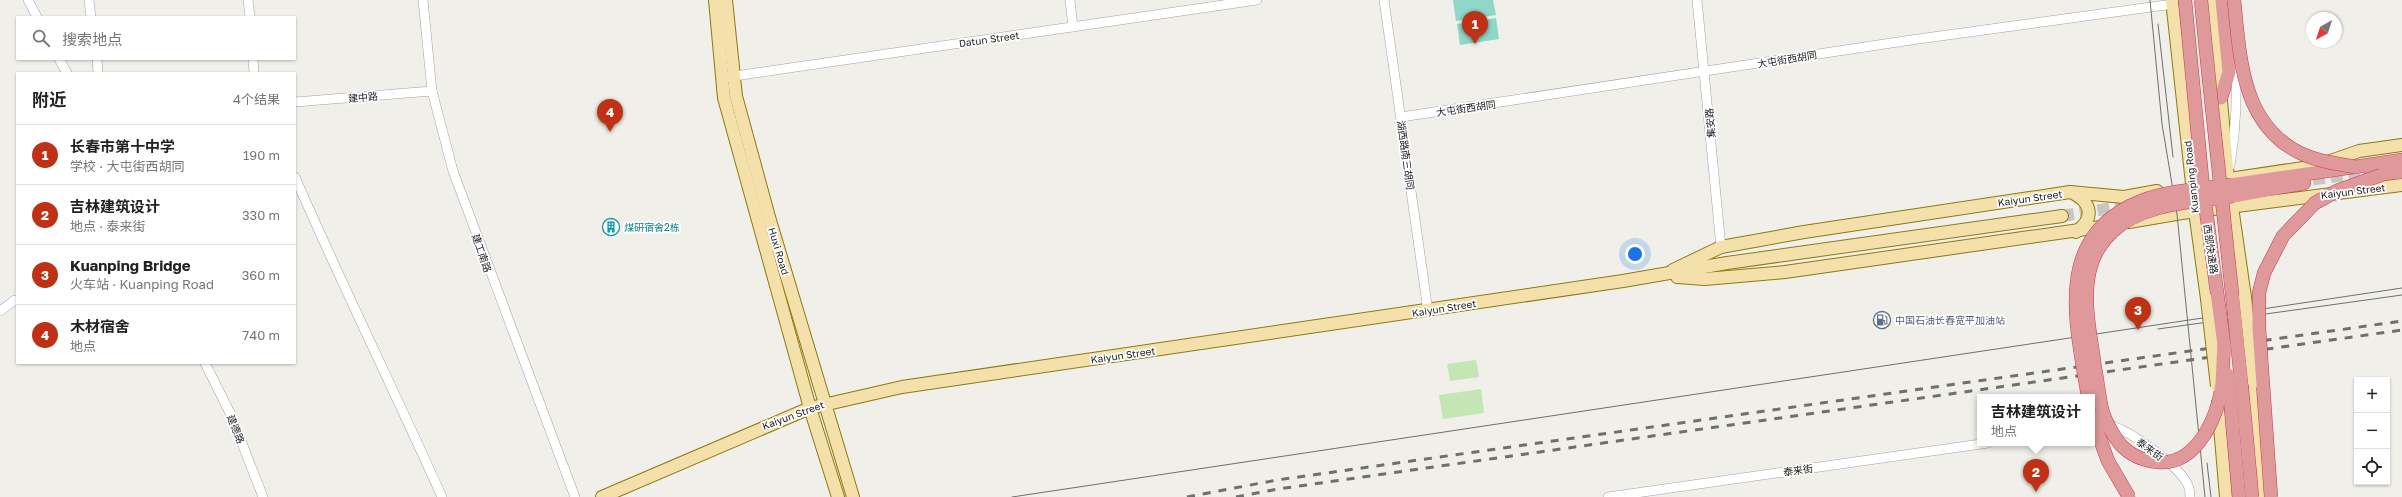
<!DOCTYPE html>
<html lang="zh">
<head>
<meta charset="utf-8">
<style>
  :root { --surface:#fff; --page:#f6f6f6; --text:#222; --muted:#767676; --line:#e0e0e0; --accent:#be3114 }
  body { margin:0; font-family:"Golos Text","Noto Sans SC",sans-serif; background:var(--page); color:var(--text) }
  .controls { position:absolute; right:12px; bottom:12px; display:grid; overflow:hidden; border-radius:0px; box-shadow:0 1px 3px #0004 }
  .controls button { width:36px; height:36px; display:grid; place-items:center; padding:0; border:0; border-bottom:1px solid var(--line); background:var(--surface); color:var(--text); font:20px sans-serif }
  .compass { position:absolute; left:2306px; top:12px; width:36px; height:36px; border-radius:50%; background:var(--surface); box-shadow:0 1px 3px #0004; rotate:219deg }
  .you { position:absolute; left:1635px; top:254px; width:14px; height:14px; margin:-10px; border:3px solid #fff; border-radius:50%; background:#1a73e8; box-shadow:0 0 0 6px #1a73e833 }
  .badge { display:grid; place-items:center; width:26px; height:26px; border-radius:50%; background:var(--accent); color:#fff; font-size:13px; font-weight:700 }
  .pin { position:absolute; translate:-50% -33px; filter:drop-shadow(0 1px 2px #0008) }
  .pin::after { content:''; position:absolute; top:21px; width:14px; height:12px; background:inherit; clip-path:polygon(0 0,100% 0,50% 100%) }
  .popup { position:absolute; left:1977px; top:394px; width:118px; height:52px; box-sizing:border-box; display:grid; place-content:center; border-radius:0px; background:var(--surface); filter:drop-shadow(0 1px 3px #0005); font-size:13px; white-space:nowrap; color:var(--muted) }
  .popup b { font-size:15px; color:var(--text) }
  .popup::after { content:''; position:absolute; left:50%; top:100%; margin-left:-8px; border:8px solid transparent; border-top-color:var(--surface) }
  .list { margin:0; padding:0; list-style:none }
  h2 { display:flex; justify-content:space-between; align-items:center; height:52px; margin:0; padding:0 16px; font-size:17px }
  h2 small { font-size:13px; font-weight:400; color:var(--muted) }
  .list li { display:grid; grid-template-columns:26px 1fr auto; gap:12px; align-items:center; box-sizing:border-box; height:60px; padding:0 16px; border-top:1px solid var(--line) }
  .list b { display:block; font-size:15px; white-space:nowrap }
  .list p { margin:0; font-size:13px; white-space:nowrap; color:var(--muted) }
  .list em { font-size:13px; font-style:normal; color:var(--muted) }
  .icon { flex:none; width:22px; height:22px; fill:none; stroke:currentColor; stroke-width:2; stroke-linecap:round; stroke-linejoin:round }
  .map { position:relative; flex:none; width:2402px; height:497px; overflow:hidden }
  .search { position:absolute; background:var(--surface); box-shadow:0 1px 3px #0004; left:16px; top:16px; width:280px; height:44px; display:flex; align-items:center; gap:10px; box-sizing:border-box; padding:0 14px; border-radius:0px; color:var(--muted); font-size:15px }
  .panel { position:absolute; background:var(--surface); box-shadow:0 1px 3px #0004; left:16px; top:72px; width:280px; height:292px; border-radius:0px }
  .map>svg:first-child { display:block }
</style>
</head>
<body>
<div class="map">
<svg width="2402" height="497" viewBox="0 0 2402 497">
  <rect width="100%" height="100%" fill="#f0efe9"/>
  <!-- grass -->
  <g fill="#c4e5b4">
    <path d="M1476 360 1479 377 1450 381 1447 364Z"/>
    <path d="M1481 389 1484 413 1443 419 1439 395Z"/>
  </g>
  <!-- pitch -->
  <g fill="#8fd7c8">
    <path d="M1453 0H1493L1496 15 1456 21Z"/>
    <path d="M1496 18 1499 39 1460 45 1457 24Z"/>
  </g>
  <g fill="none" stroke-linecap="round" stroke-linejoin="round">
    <!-- major-tunnel -->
    <g stroke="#c7c6c1" stroke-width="12" stroke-dasharray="12 6" stroke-linecap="butt">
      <path d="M2295 182 2368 172"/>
      <path d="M2062 216 2132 205"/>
    </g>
    <!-- minor casing -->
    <g stroke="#a2a2a2" stroke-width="10">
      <g id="minor">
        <path d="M28 0 37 17"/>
        <path d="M89 0 91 17"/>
        <path d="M248 0 250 17"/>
        <path d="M423 0 432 91 453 171 575 497"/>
        <path d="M1070 0 1073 27"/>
        <path d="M1384 0 1428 311"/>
        <path d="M1697 0 1721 247"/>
        <path d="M59 59 67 73"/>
        <path d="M97 59 98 73"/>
        <path d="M253 59 254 73"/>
        <path d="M728 77 1257 0"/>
        <path d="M295 102 432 91"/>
        <path d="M1401 117 1911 40 2173 4"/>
        <path d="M2230 166C2236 129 2238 93 2235 55"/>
        <path d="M295 177C342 285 394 390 442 497"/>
        <path d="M0 311 15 300"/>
        <path d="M205 363 231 415 263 497"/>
        <path d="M2105 424C2126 427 2173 462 2185 480 2189 485 2190 491 2190 497"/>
        <path d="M1608 497 1988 443"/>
      </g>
    </g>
    <!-- major casing -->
    <g stroke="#8f7a0f" stroke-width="14">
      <g id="major">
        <path d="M715 0 724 98 810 408 838 497"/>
        <path d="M726 0 736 96 769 217 853 497"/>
        <path d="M2172 0 2195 211 2207 299"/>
        <path d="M2212 0 2228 179 2245 297"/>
        <path d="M2236 178 2316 166 2359 151 2402 145"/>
        <path d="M2071 192C2091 202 2096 217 2076 232"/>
        <path d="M2129 222 2182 213 2402 185"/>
        <path d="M1673 270 1721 247 1804 232 2070 192 2124 197 2157 191"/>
        <path d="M1677 277 1705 279 1785 272 2107 226"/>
        <path d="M2254 382 2264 497"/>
        <path d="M2218 403 2226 497"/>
        <path d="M602 497 810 408 902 387 1623 281 1727 263 2062 216"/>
      </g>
    </g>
    <!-- highway casing -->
    <g stroke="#ca3a52" stroke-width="14">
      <g id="highway">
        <path d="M2221 98 2229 72 2222 0"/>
        <path d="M2371 175 2402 172"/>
        <path d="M2231 185 2402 160"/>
        <path d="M2233 196 2304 183"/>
      </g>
    </g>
    <!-- minor -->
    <use href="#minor" stroke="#fff" stroke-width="9"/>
    <!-- major -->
    <use href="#major" stroke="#f3e0ab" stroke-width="12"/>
    <!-- highway -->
    <use href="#highway" stroke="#df999a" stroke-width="13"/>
    <!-- tram -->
    <g stroke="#6f6f6f" stroke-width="1">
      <path d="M2150 0 2162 124 2177 214 2205 497"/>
      <path d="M2158 24 2173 157"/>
      <path d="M2158 329 2402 295"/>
      <path d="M2207 463 2211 497"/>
      <path d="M1012 497 2402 288"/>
    </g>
    <!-- rail -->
    <g stroke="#6f6f6f" stroke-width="3" stroke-dasharray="8 8" stroke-linecap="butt">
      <path d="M1187 497 1277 480 2402 321"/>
      <path d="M1236 497 1278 489 2402 330"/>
    </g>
    <!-- major-bridge casing -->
    <g stroke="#8f7a0f" stroke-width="14" stroke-linecap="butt">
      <g id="major-bridge">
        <path d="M2245 297 2254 382"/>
        <path d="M2207 299 2217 386"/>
      </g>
    </g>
    <!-- highway-bridge casing -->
    <g stroke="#ca3a52" stroke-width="14" stroke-linecap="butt">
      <g id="highway-bridge">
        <path d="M2185 0 2203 188 2225 352"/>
        <path d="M2201 0C2217 166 2238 331 2252 497"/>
        <path d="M2234 0C2240 56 2241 124 2300 153 2317 161 2337 164 2356 167"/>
        <path d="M2224 344C2223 357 2223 370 2222 383 2219 415 2197 466 2158 462 2144 461 2130 455 2120 444 2113 435 2107 424 2103 413 2099 399 2098 383 2095 368 2091 336 2082 302 2090 269 2093 256 2102 241 2113 231 2144 203 2193 202 2233 196"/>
        <path d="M2228 375 2239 497"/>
        <path d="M2088 397C2076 323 2052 236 2141 201 2169 190 2202 189 2231 185"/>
        <path d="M2092 417 2108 461 2129 497"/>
        <path d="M2271 497 2259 328V293L2264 273 2283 236 2315 203 2339 190 2381 175"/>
      </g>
    </g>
    <!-- major-bridge -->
    <use href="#major-bridge" stroke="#f3e0ab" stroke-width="12"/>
    <!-- highway-bridge -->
    <use href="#highway-bridge" stroke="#df999a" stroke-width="13"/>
  </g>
  <!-- icons -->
  <defs>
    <g id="building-ring" transform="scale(0.9)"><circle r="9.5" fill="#fff" stroke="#0f9aa8" stroke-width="1.5"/><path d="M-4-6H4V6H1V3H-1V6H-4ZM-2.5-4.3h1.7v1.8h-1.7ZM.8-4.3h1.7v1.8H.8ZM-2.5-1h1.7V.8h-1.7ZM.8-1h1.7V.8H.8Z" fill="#0f9aa8"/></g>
    <g id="fuel-ring" transform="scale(0.9)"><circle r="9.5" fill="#fff" stroke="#5c6f8a" stroke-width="1.5"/><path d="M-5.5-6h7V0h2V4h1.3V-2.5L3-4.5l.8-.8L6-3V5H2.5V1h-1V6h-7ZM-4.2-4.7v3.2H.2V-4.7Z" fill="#5c6f8a"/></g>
  </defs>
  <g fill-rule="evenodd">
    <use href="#building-ring" x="611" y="227"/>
    <use href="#fuel-ring" x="1882" y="320"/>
  </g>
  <g text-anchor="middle" stroke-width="3.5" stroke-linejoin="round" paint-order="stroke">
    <!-- street labels -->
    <g font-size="10" fill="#212121" stroke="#fff">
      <text transform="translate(989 39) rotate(-8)" y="4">Datun Street</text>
      <text transform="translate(1787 59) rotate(-9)" y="4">大屯街西胡同</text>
      <text transform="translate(363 97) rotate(-5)" y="4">建中路</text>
      <text transform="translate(1466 108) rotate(-8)" y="4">大屯街西胡同</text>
      <text transform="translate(1710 123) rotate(-95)" y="4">集安路</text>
      <text transform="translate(1406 155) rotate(82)" y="4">湖西路南三胡同</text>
      <text transform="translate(2191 177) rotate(-96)" y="4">Kuanping Road</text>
      <text transform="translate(2353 191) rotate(-7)" y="4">Kaiyun Street</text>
      <text transform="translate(2030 198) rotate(-8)" y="4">Kaiyun Street</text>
      <text transform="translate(2211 249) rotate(82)" y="4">西部快速路</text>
      <text transform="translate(779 251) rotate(73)" y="4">Huxi Road</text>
      <text transform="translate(482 253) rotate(71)" y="4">建工南路</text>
      <text transform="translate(1444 308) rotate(-9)" y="4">Kaiyun Street</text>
      <text transform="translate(1123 355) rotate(-8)" y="4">Kaiyun Street</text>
      <text transform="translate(793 415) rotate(-20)" y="4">Kaiyun Street</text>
      <text transform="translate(236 429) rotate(68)" y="4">建德路</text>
      <text transform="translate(2150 449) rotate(36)" y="4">泰来街</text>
      <text transform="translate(1798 470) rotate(-8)" y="4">泰来街</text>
    </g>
    <!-- culture labels -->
    <g font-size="10" fill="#0d838f" stroke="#fff" text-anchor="start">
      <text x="624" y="231">煤研宿舍2栋</text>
    </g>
    <!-- service labels -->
    <g font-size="10" fill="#4e5e75" stroke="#fff" text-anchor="start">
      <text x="1895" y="324">中国石油长春宽平加油站</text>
    </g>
  </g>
</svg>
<div class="controls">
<button>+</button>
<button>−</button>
<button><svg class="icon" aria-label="locate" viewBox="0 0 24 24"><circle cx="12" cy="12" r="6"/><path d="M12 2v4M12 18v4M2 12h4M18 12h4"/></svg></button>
</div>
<svg class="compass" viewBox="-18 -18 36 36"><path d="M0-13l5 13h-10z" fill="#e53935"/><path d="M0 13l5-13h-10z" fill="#767676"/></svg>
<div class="you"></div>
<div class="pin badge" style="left:1475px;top:44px">1</div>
<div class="pin badge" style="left:2036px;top:492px">2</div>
<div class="popup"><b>吉林建筑设计</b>地点</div>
<div class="pin badge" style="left:2138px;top:330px">3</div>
<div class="pin badge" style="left:610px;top:132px">4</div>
<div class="search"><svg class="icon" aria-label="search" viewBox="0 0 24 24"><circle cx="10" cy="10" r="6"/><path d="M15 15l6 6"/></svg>搜索地点</div>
<section class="panel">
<h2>附近<small>4个结果</small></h2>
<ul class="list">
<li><span class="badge">1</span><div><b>长春市第十中学</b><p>学校 · 大屯街西胡同</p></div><em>190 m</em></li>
<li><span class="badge">2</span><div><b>吉林建筑设计</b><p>地点 · 泰来街</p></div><em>330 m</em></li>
<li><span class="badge">3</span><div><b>Kuanping Bridge</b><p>火车站 · Kuanping Road</p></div><em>360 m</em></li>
<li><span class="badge">4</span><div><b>木材宿舍</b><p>地点</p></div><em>740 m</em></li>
</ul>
</section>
</div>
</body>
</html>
